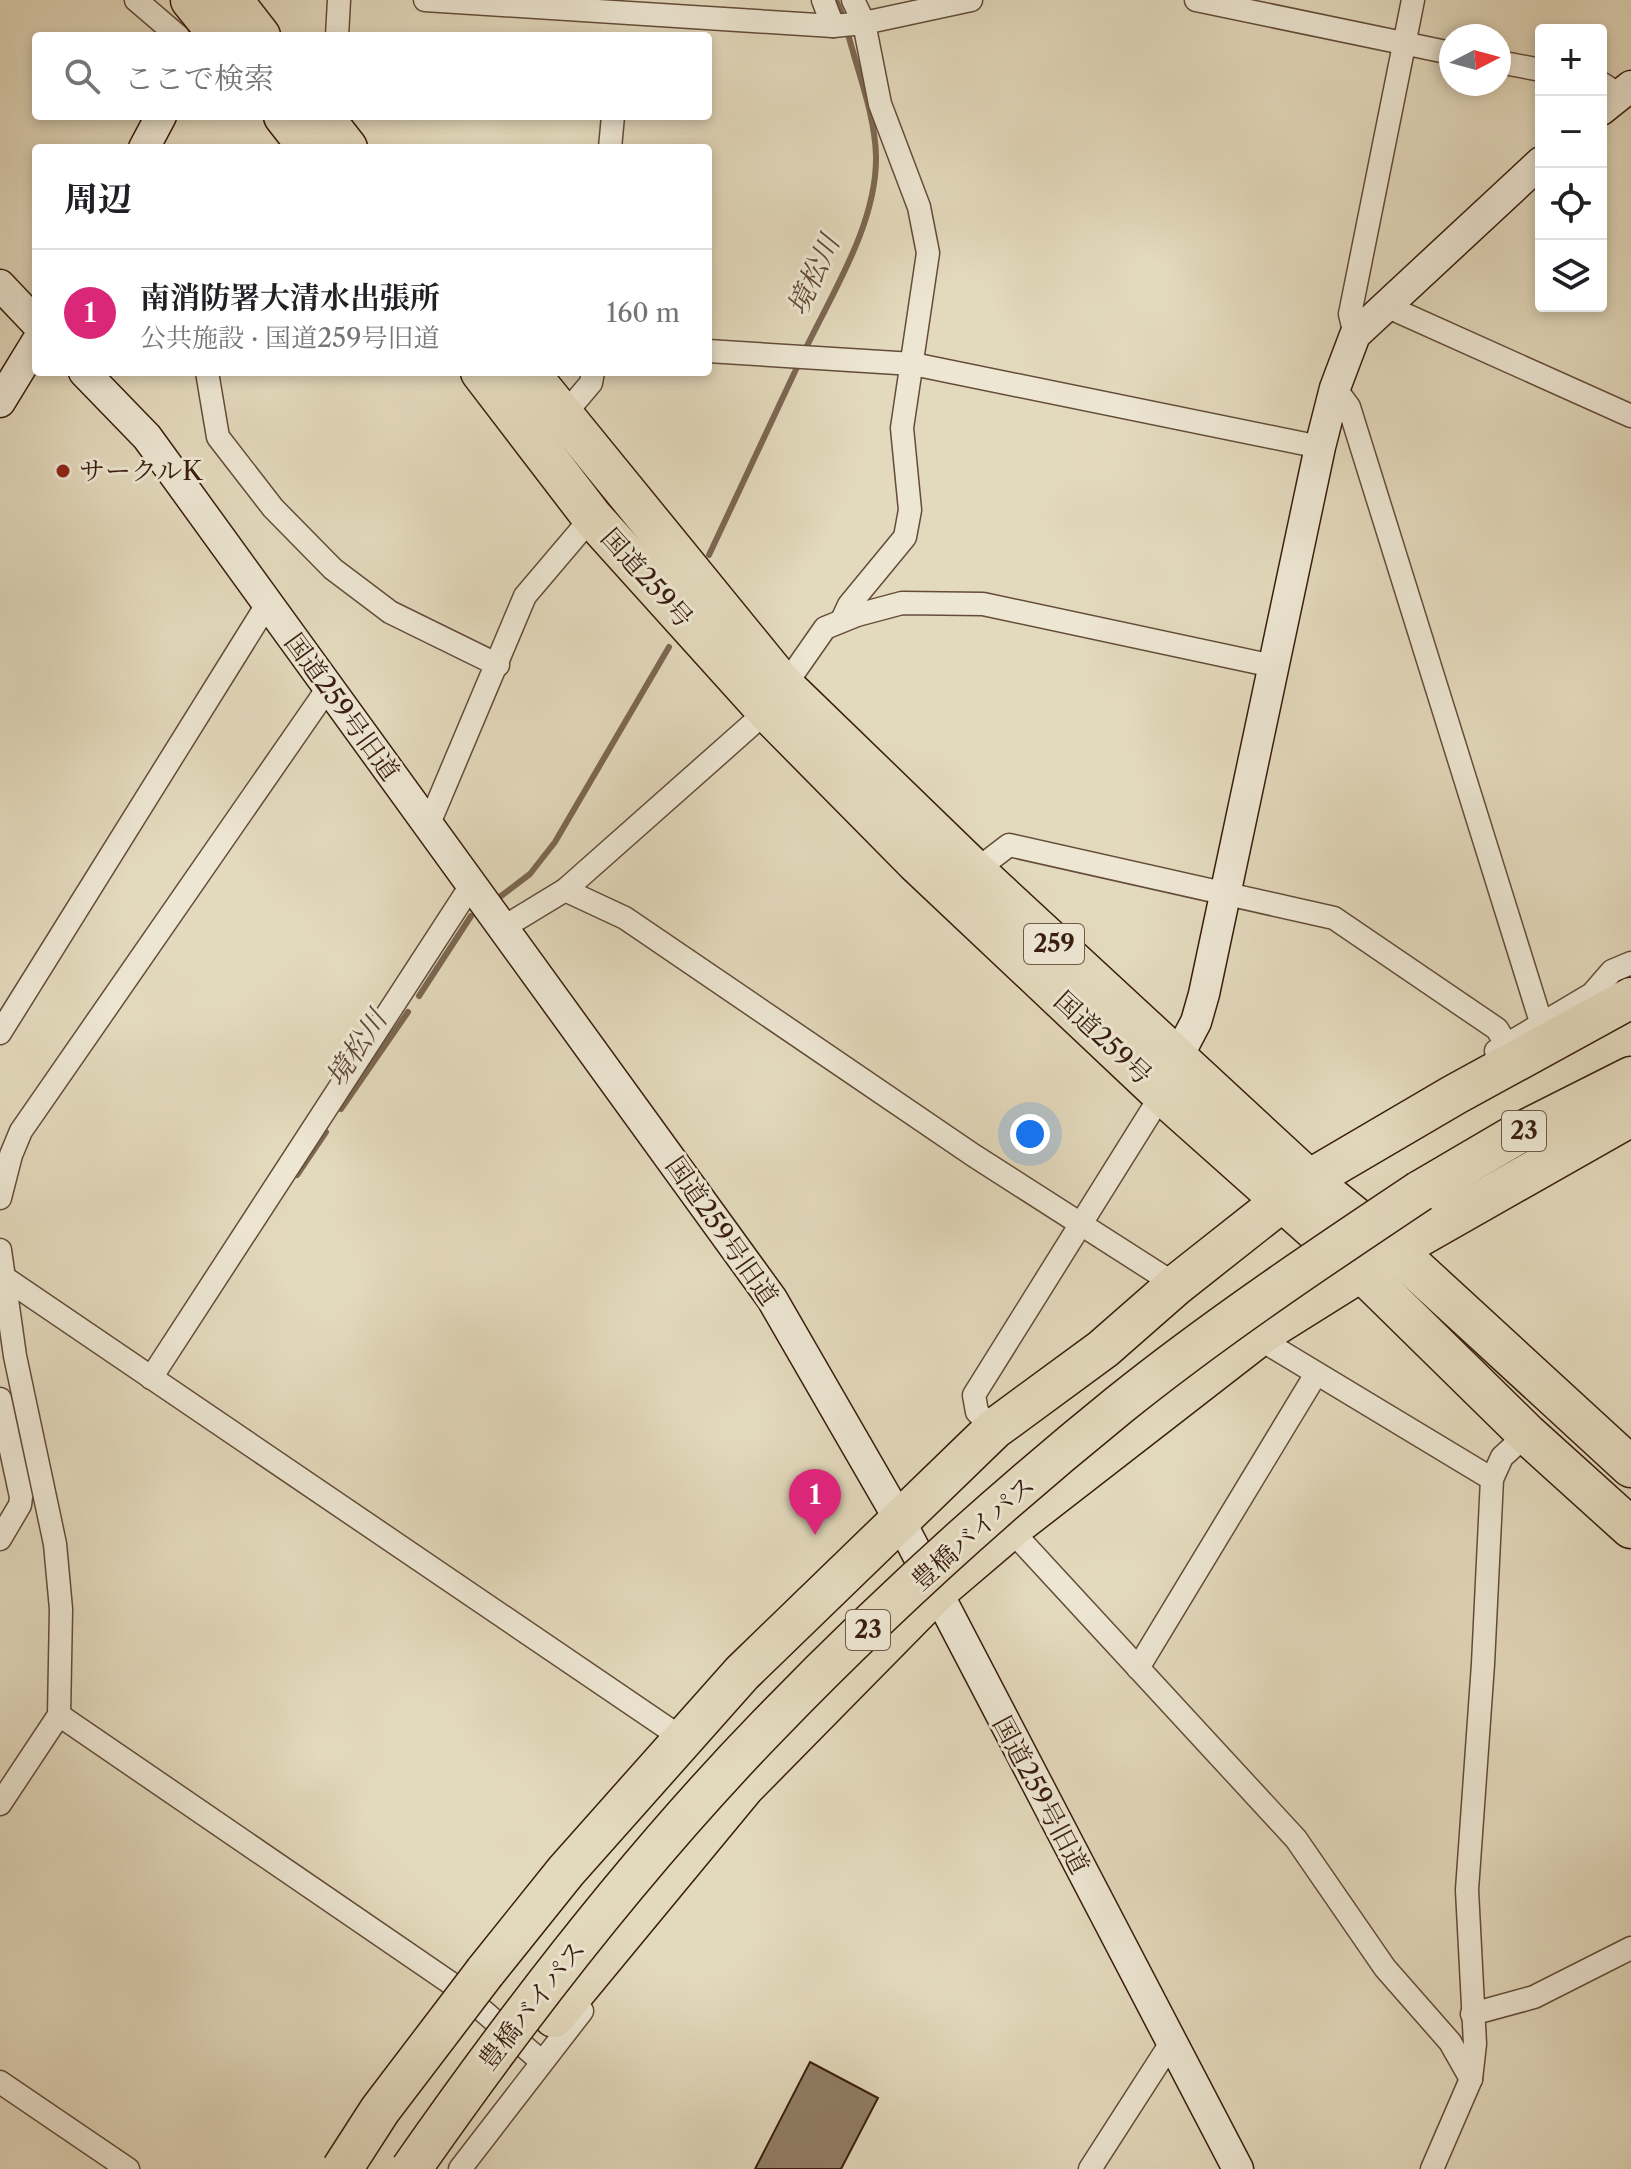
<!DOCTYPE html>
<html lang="ja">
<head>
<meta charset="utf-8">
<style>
  :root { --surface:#fff; --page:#f6f6f6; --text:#202124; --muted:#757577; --line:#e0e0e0; --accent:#db2777 }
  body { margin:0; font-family:"Libre Caslon Text","Noto Serif JP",serif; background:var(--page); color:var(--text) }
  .controls { position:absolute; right:24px; top:24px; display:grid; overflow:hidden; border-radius:8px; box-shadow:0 4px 12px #0003 }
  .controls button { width:72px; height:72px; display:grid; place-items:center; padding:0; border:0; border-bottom:2px solid var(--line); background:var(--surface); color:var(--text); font:40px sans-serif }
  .compass { position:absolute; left:1439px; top:24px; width:72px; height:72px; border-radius:50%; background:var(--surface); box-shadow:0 4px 12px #0003; rotate:84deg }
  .you { position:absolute; left:1030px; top:1134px; width:28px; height:28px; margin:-20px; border:6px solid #fff; border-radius:50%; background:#1a73e8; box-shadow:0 0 0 12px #1a73e833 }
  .badge { display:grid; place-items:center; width:52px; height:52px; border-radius:50%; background:var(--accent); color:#fff; font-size:26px; font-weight:700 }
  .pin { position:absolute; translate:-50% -66px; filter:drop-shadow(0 2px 4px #0008) }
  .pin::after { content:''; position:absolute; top:42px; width:28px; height:24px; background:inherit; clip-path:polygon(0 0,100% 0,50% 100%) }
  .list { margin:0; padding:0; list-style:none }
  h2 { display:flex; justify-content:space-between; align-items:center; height:104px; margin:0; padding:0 32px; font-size:34px }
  h2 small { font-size:26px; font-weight:400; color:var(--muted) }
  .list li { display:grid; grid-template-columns:52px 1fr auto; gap:24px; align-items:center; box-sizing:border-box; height:128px; padding:0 32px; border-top:2px solid var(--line) }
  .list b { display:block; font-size:30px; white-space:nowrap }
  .list p { margin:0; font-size:26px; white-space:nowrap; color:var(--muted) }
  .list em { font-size:26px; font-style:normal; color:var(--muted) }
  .icon { flex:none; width:44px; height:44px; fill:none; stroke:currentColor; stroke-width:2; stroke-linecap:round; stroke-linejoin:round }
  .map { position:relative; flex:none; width:1631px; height:2169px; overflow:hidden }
  .search { position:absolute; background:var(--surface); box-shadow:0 4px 12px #0003; left:32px; top:32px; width:680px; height:88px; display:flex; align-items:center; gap:20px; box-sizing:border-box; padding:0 28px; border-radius:8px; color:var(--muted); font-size:30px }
  .panel { position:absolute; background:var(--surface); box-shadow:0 4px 12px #0003; left:32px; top:144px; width:680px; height:232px; border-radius:8px }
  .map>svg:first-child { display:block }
</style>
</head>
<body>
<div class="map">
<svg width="1631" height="2169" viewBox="0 0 1631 2169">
  <rect width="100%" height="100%" fill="#e3d9bc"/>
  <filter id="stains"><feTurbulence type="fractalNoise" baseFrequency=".0025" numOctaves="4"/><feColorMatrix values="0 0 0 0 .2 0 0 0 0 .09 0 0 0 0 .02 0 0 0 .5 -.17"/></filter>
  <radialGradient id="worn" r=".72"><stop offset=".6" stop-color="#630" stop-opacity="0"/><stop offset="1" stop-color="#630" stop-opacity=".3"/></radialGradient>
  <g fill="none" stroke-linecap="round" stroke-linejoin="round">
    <!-- stream -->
    <g stroke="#7c6752" stroke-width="6">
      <path d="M836 0 844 19"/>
      <path d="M804 352C832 293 877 224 876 156 875 114 857 70 847 30"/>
      <path d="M709 555 799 363"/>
      <path d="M497 899 530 874 555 842 669 647"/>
      <path d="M419 996 471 916"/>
      <path d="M341 1109 408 1012"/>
      <path d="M297 1175 326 1132"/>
    </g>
  </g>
  <!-- building -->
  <path fill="#917f68" stroke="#391d0d" stroke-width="2" d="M810 2062 878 2098 841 2169H755Z"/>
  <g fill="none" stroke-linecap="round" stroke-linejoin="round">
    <!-- street casing -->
    <g stroke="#644c39" stroke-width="25">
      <g id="street">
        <path d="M136 0 178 36"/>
        <path d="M425 0 833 26 864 23 971 0"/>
        <path d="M823 0 833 26"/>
        <path d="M1196 0 1451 53"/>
        <path d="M337 36 339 0"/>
        <path d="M1499 62 1541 70"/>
        <path d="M1601 83 1620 95"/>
        <path d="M610 148 613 116"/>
        <path d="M1386 306 1631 416"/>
        <path d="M1355 335 1350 314 1413 0"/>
        <path d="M708 351 913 364 1320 447"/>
        <path d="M207 372 218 437 273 508 333 569 390 612 498 665"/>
        <path d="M1335 388 1349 407 1541 1022"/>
        <path d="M563 416 591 383 593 372"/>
        <path d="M842 620 849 605 905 537 910 510 902 428 928 253 919 207 880 104 864 23 853 0"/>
        <path d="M428 826 525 596 592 517"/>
        <path d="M975 871 1009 845 1334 918 1497 1029 1506 1044"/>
        <path d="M565 890 625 918 973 1155 1176 1285"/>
        <path d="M504 927 565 890 767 711 825 628 857 615 902 603 983 604 1273 666"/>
        <path d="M0 1033 268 603"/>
        <path d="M1496 1051 1592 994 1612 971 1631 963"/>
        <path d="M0 1198 11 1155 21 1131 328 688"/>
        <path d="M0 1250 15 1356 55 1544 61 1609 59 1715 0 1804"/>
        <path d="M2 1276 670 1730"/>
        <path d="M1264 1332 1273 1347 1492 1479"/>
        <path d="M151 1378 472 884"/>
        <path d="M0 1399 21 1497 20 1505 0 1539"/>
        <path d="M994 1429 977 1412 974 1395 1162 1094"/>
        <path d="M1010 1529 1296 1839 1385 1968 1450 2042 1471 2079"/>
        <path d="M1138 1668 1316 1374"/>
        <path d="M59 1715 452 1984 542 2062"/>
        <path d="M1472 2014 1534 1997 1631 1948"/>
        <path d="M0 2082 128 2169"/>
        <path d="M460 2169 582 2011"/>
        <path d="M1090 2169 1171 2043"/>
        <path d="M1432 2169 1471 2079 1475 2044 1467 1890 1483 1664 1492 1479 1502 1457 1527 1434"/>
      </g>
    </g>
    <!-- secondary casing -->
    <g stroke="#391d0d" stroke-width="33">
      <g id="secondary">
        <path d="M1601 110 1631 86"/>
        <path d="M144 148 161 116"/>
        <path d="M0 285 36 323"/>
        <path d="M84 372 147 437 772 1299 899 1519 1238 2169"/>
        <path d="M0 402 36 343"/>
        <path d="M1177 1058 1196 1022 1204 994 1320 447 1335 388 1355 335 1541 162"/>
      </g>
    </g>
    <!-- highway casing -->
    <g stroke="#391d0d" stroke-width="43">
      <g id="highway">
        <path d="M191 0 220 36"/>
        <path d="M232 0 260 36"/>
        <path d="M284 116 309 148"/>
        <path d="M322 116 347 148"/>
        <path d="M481 372 592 517 767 711 916 862 1162 1094 1363 1273 1527 1434 1631 1528"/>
        <path d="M528 372 784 686 975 871 1309 1180 1395 1250 1631 1467"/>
        <path d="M1420 1191 1512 1137 1631 1077"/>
        <path d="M485 1972 566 1871 742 1673 994 1429 1103 1349 1176 1285 1309 1180 1454 1095 1631 998"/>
        <path d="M554 2017 744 1787 935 1593 1010 1529 1264 1332 1395 1250 1631 1116"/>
      </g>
    </g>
    <!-- street -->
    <use href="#street" stroke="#ede6d3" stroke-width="22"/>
    <!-- secondary -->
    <use href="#secondary" stroke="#ede6d3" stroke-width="30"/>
    <!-- highway -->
    <use href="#highway" stroke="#e3d9bc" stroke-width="40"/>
    <!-- highway-bridge casing -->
    <g stroke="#391d0d" stroke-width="43" stroke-linecap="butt">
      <g id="highway-bridge">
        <path d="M342 2169 380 2110 485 1972"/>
        <path d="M411 2169C519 2014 636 1862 768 1726 877 1613 997 1504 1119 1405 1215 1328 1318 1259 1420 1191"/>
      </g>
    </g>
    <!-- highway-bridge -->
    <use href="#highway-bridge" stroke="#e3d9bc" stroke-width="40"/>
  </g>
  <!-- markers -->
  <circle fill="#8f2418" stroke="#ede6d3" stroke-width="3" cx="63" cy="471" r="8"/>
  <g text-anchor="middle" stroke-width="6" stroke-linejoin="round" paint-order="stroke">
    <!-- shield labels -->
    <g fill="#ede6d3" stroke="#6f5948" stroke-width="2">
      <rect x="1024" y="924" width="60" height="40" rx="6"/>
      <rect x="1502" y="1111" width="44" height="40" rx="6"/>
      <rect x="846" y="1610" width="44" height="40" rx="6"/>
    </g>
    <g font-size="24" font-weight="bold" fill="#391d0d">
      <text x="1054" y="952">259</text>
      <text x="1524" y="1139">23</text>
      <text x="868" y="1638">23</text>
    </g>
    <!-- poi labels -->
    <g font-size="26" fill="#391d0d" stroke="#ede6d3" text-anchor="start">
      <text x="79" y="480">サークルK</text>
    </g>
    <!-- street labels -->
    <g font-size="26" fill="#391d0d" stroke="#ede6d3">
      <text transform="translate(647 578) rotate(48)" y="9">国道259号</text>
      <text transform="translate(342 707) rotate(54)" y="9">国道259号旧道</text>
      <text transform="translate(1103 1038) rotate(43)" y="9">国道259号</text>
      <text transform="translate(722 1231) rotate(55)" y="9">国道259号旧道</text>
      <text transform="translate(973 1533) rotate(-42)" y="9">豊橋バイパス</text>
      <text transform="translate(1041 1795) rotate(62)" y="9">国道259号旧道</text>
      <text transform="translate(532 2005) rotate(-52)" y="9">豊橋バイパス</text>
    </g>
    <!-- water labels -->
    <g font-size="28" font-style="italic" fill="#604835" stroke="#ede6d3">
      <text transform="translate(813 275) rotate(-65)" y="10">境松川</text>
      <text transform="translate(356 1048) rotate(-56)" y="10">境松川</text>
    </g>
  </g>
  <rect width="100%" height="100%" filter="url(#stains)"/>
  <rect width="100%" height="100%" fill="url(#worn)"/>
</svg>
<div class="controls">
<button>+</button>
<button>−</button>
<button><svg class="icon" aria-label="locate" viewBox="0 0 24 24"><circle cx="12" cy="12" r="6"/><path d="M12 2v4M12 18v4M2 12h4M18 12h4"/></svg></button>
<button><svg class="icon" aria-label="layers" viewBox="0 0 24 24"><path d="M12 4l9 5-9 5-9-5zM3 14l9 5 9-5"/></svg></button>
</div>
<svg class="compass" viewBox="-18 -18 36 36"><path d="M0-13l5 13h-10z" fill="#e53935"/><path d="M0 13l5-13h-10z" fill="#757577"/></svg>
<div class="you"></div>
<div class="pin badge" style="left:815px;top:1535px">1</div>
<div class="search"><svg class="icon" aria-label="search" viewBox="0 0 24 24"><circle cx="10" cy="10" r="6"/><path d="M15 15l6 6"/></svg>ここで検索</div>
<section class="panel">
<h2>周辺<small></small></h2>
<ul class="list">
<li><span class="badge">1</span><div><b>南消防署大清水出張所</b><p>公共施設 · 国道259号旧道</p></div><em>160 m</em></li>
</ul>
</section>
</div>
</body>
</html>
